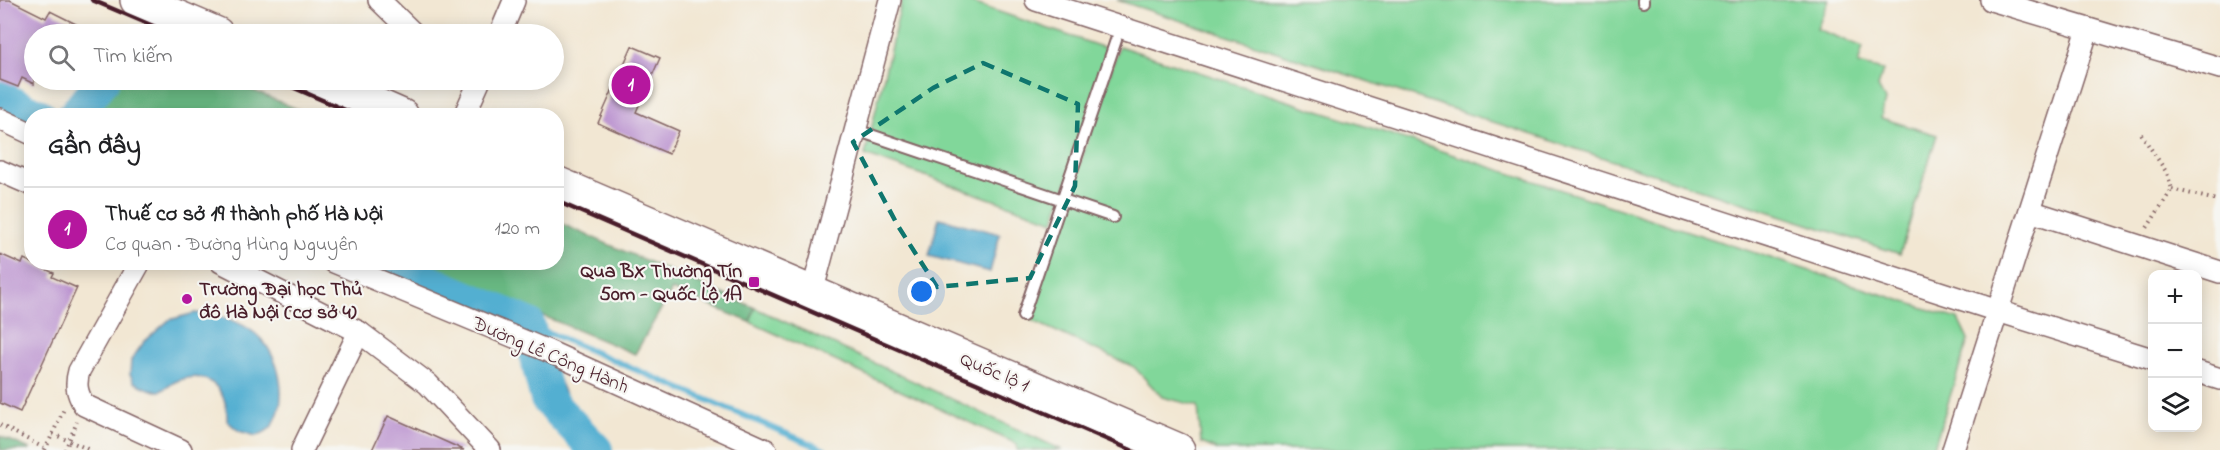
<!DOCTYPE html>
<html lang="vi">
<head>
<meta charset="utf-8">
<style>
  :root { --surface:#fff; --page:#f6f6f6; --text:#202124; --muted:#757577; --line:#e0e0e0; --accent:#b5179e }
  body { margin:0; font-family:"Indie Flower",sans-serif; background:var(--page); color:var(--text) }
  .controls { position:absolute; right:18px; bottom:18px; display:grid; overflow:hidden; border-radius:12px; box-shadow:0 3px 15px #0003 }
  .controls button { width:54px; height:54px; display:grid; place-items:center; padding:0; border:0; border-bottom:2px solid var(--line); background:var(--surface); color:var(--text); font:30px sans-serif }
  .you { position:absolute; left:922px; top:292px; width:21px; height:21px; margin:-15px; border:4px solid #fff; border-radius:50%; background:#1a73e8; box-shadow:0 0 0 9px #1a73e833 }
  .badge { display:grid; place-items:center; width:39px; height:39px; border-radius:50%; background:var(--accent); color:#fff; font-size:20px; font-weight:700 }
  .pin { position:absolute; translate:-50% -50%; border:3px solid #fff; box-shadow:0 2px 6px #0006 }
  .list { margin:0; padding:0; list-style:none }
  h2 { display:flex; justify-content:space-between; align-items:center; height:78px; margin:0; padding:0 24px; font-size:26px }
  h2 small { font-size:20px; font-weight:400; color:var(--muted) }
  .list li { display:grid; grid-template-columns:39px 1fr auto; gap:18px; align-items:center; box-sizing:border-box; height:84px; padding:0 24px; border-top:2px solid var(--line) }
  .list b { display:block; font-size:22px; white-space:nowrap }
  .list p { margin:0; font-size:20px; white-space:nowrap; color:var(--muted) }
  .list em { font-size:20px; font-style:normal; color:var(--muted) }
  .icon { flex:none; width:33px; height:33px; fill:none; stroke:currentColor; stroke-width:2; stroke-linecap:round; stroke-linejoin:round }
  .map { position:relative; flex:none; width:2220px; height:450px; overflow:hidden }
  .search { position:absolute; background:var(--surface); box-shadow:0 3px 15px #0003; left:24px; top:24px; width:540px; height:66px; display:flex; align-items:center; gap:15px; box-sizing:border-box; padding:0 21px; border-radius:33px; color:var(--muted); font-size:22px }
  .panel { position:absolute; background:var(--surface); box-shadow:0 3px 15px #0003; left:24px; top:108px; width:540px; height:162px; border-radius:24px }
  .map>svg:first-child { display:block }
</style>
</head>
<body>
<div class="map">
<svg width="2220" height="450" viewBox="0 0 2220 450">
  <rect width="100%" height="100%" fill="#f6f6f2"/>
  <filter id="ink" filterUnits="userSpaceOnUse"><feTurbulence type="fractalNoise" baseFrequency=".0167" numOctaves="2"/><feDisplacementMap in="SourceGraphic" scale="12" xChannelSelector="R" yChannelSelector="G"/><feConvolveMatrix kernelMatrix="1 2 1 2 8 2 1 2 1" color-interpolation-filters="sRGB"/></filter>
  <filter id="wash" filterUnits="userSpaceOnUse"><feTurbulence type="fractalNoise" baseFrequency=".008" numOctaves="4" result="noise"/><feDisplacementMap in="SourceGraphic" scale="24" xChannelSelector="R" yChannelSelector="G"/><feGaussianBlur stdDeviation="1.35" result="paint"/><feColorMatrix in="noise" values="0 0 0 0 0 0 0 0 0 0 0 0 0 0 0 0 0 1.4 0 .05"/><feComposite in="paint" operator="in"/></filter>
  <g filter="url(#wash)">
    <rect width="100%" height="100%" fill="#f2e7d3"/>
    <!-- green -->
    <g fill="#81d79a" stroke="#667b62" stroke-width="1.5">
      <path d="M902 0H964L1111 50 1054 221 865 155Z"/>
      <path d="M1117 0H1829L1817 29 1863 47 1858 64 1883 70 1878 87 1885 100 1881 118 1937 135 1900 254Z"/>
      <path d="M1119 46 1958 319 1968 340 1933 450H1218L1201 443 1198 406 1162 397 1134 367 1029 319Z"/>
      <path d="M755 308 1062 450H1017V444L750 322Z"/>
    </g>
    <!-- forest -->
    <g fill="#68b882" stroke="#596c56" stroke-width="1.5">
      <path d="M103 80H228L311 115H87Z"/>
      <path d="M557 222 755 308 750 322 672 290 635 354 415 263 556 262Z"/>
      <path d="M0 436 30 449V450H0Z"/>
    </g>
    <!-- water -->
    <g fill="#53afd1" stroke="#4e677e" stroke-width="1.5">
      <path d="M939 218 1000 234 990 272 929 256Z"/>
      <path d="M195 313C220 315 245 321 262 340 281 362 289 403 271 427 268 431 261 434 256 436L239 431 227 421C228 391 209 368 177 381 169 384 165 392 156 391 149 390 141 385 134 382L130 374 131 360 144 342 169 320Z"/>
      <path d="M544 368 557 375 575 419 602 450H585L560 420Z"/>
    </g>
    <g fill="none" stroke-linecap="round" stroke-linejoin="round">
      <!-- stream -->
      <path stroke="#53afd1" stroke-width="6" d="M528 324 825 450"/>
      <!-- river -->
      <g stroke="#53afd1" stroke-width="34">
        <path d="M0 98 40 116"/>
        <path d="M74 116 103 80"/>
        <path d="M384 262 528 324 547 399 596 450"/>
      </g>
    </g>
    <g id="blocks">
      <!-- building -->
      <g fill="#bc94d0">
        <path d="M0 0H10L46 18 50 11 96 34H34V84L22 78 18 87 0 80Z"/>
        <path d="M632 46 660 58 636 112 679 131 669 154 598 123Z"/>
        <path d="M0 254 22 264 24 259 54 273 52 277 77 288 20 412 0 403Z"/>
        <path d="M388 416 464 450H372Z"/>
      </g>
    </g>
  </g>
  <g filter="url(#ink)">
    <use href="#blocks" fill-opacity="0" stroke="#856566" stroke-width="1.5"/>
    <g fill="none" stroke-linecap="round" stroke-linejoin="round">
      <!-- lane casing -->
      <g stroke="#856566" stroke-width="14">
        <g id="lane">
          <path d="M1643 2V0"/>
          <path d="M856 130 1113 217"/>
          <path d="M1023 316 1116 40"/>
        </g>
      </g>
      <!-- street casing -->
      <g stroke="#856566" stroke-width="24">
        <g id="street">
          <path d="M379 0 414 34"/>
          <path d="M1036 0 2001 312 2152 359"/>
          <path d="M1991 0 2220 68"/>
          <path d="M500 34 514 1"/>
          <path d="M464 116 480 80"/>
          <path d="M0 119 32 134"/>
          <path d="M0 171 32 185"/>
          <path d="M2030 211 2220 272"/>
          <path d="M140 262 79 371C75 385 77 393 84 405L181 450"/>
          <path d="M221 262 359 332 428 384 490 450"/>
          <path d="M334 262 548 351 766 450"/>
          <path d="M812 293 890 0"/>
          <path d="M2198 372 2220 379"/>
          <path d="M302 450 359 332"/>
          <path d="M1953 450 2088 29"/>
        </g>
      </g>
      <!-- highway casing -->
      <g stroke="#856566" stroke-width="36">
        <g id="highway">
          <path d="M137 0 217 34"/>
          <path d="M320 80 402 116"/>
          <path d="M556 183 1178 450"/>
        </g>
      </g>
      <!-- path -->
      <g stroke="#856566" stroke-width="4" stroke-dasharray="1.5 4.5" stroke-linecap="butt">
        <path d="M2141 134 2167 173 2172 189 2147 228"/>
        <path d="M2172 189 2216 200"/>
        <path d="M0 425 46 449"/>
        <path d="M53 434 90 450"/>
        <path d="M45 450 65 407"/>
        <path d="M65 450 77 422"/>
      </g>
      <!-- lane -->
      <use href="#lane" stroke="#fff" stroke-width="10"/>
      <!-- street -->
      <use href="#street" stroke="#fff" stroke-width="21"/>
      <!-- highway -->
      <use href="#highway" stroke="#fff" stroke-width="33"/>
      <!-- rail -->
      <g stroke="#4a1f2b" stroke-width="4.5">
        <path d="M92 0 172 34"/>
        <path d="M276 80 359 116"/>
        <path d="M556 201 1131 450"/>
      </g>
    </g>
  </g>
  <!-- marked area -->
  <path fill="none" stroke="#0f766e" stroke-width="4.5" stroke-dasharray="12 8" stroke-linejoin="round" d="M983 63 1078 104 1075 186 1030 278 937 287 898 226 853 142 933 88Z"/>
  <!-- markers -->
  <g fill="#b5179e" stroke="#f6f6f2" stroke-width="2">
    <rect x="748" y="276" width="12" height="12" rx="3"/>
    <circle cx="187" cy="299" r="6"/>
  </g>
  <g text-anchor="middle" stroke-width="4.5" stroke-linejoin="round" paint-order="stroke">
    <!-- poi labels -->
    <g font-size="20" font-weight="bold" fill="#4a1f2b" stroke="#f6f6f2" text-anchor="end">
      <text x="742" y="277">Qua BX Thường Tín<tspan x="742" dy="23">50m - Quốc Lộ 1A</tspan></text>
      <text x="199" y="295" text-anchor="start">Trường Đại học Thủ<tspan x="199" dy="23">đô Hà Nội (cơ sở 4)</tspan></text>
    </g>
    <!-- street labels -->
    <g font-size="20" fill="#4a1f2b" stroke="#f6f6f2">
      <text transform="translate(551 354) rotate(23)" y="7">Đường Lê Công Hành</text>
      <text transform="translate(995 371) rotate(23)" y="7">Quốc lộ 1</text>
    </g>
  </g>
</svg>
<div class="controls">
<button>+</button>
<button>−</button>
<button><svg class="icon" aria-label="layers" viewBox="0 0 24 24"><path d="M12 4l9 5-9 5-9-5zM3 14l9 5 9-5"/></svg></button>
</div>
<div class="you"></div>
<div class="pin badge" style="left:631px;top:85px">1</div>
<div class="search"><svg class="icon" aria-label="search" viewBox="0 0 24 24"><circle cx="10" cy="10" r="6"/><path d="M15 15l6 6"/></svg>Tìm kiếm</div>
<section class="panel">
<h2>Gần đây<small></small></h2>
<ul class="list">
<li><span class="badge">1</span><div><b>Thuế cơ sở 19 thành phố Hà Nội</b><p>Cơ quan · Đường Hùng Nguyên</p></div><em>120 m</em></li>
</ul>
</section>
</div>
</body>
</html>
